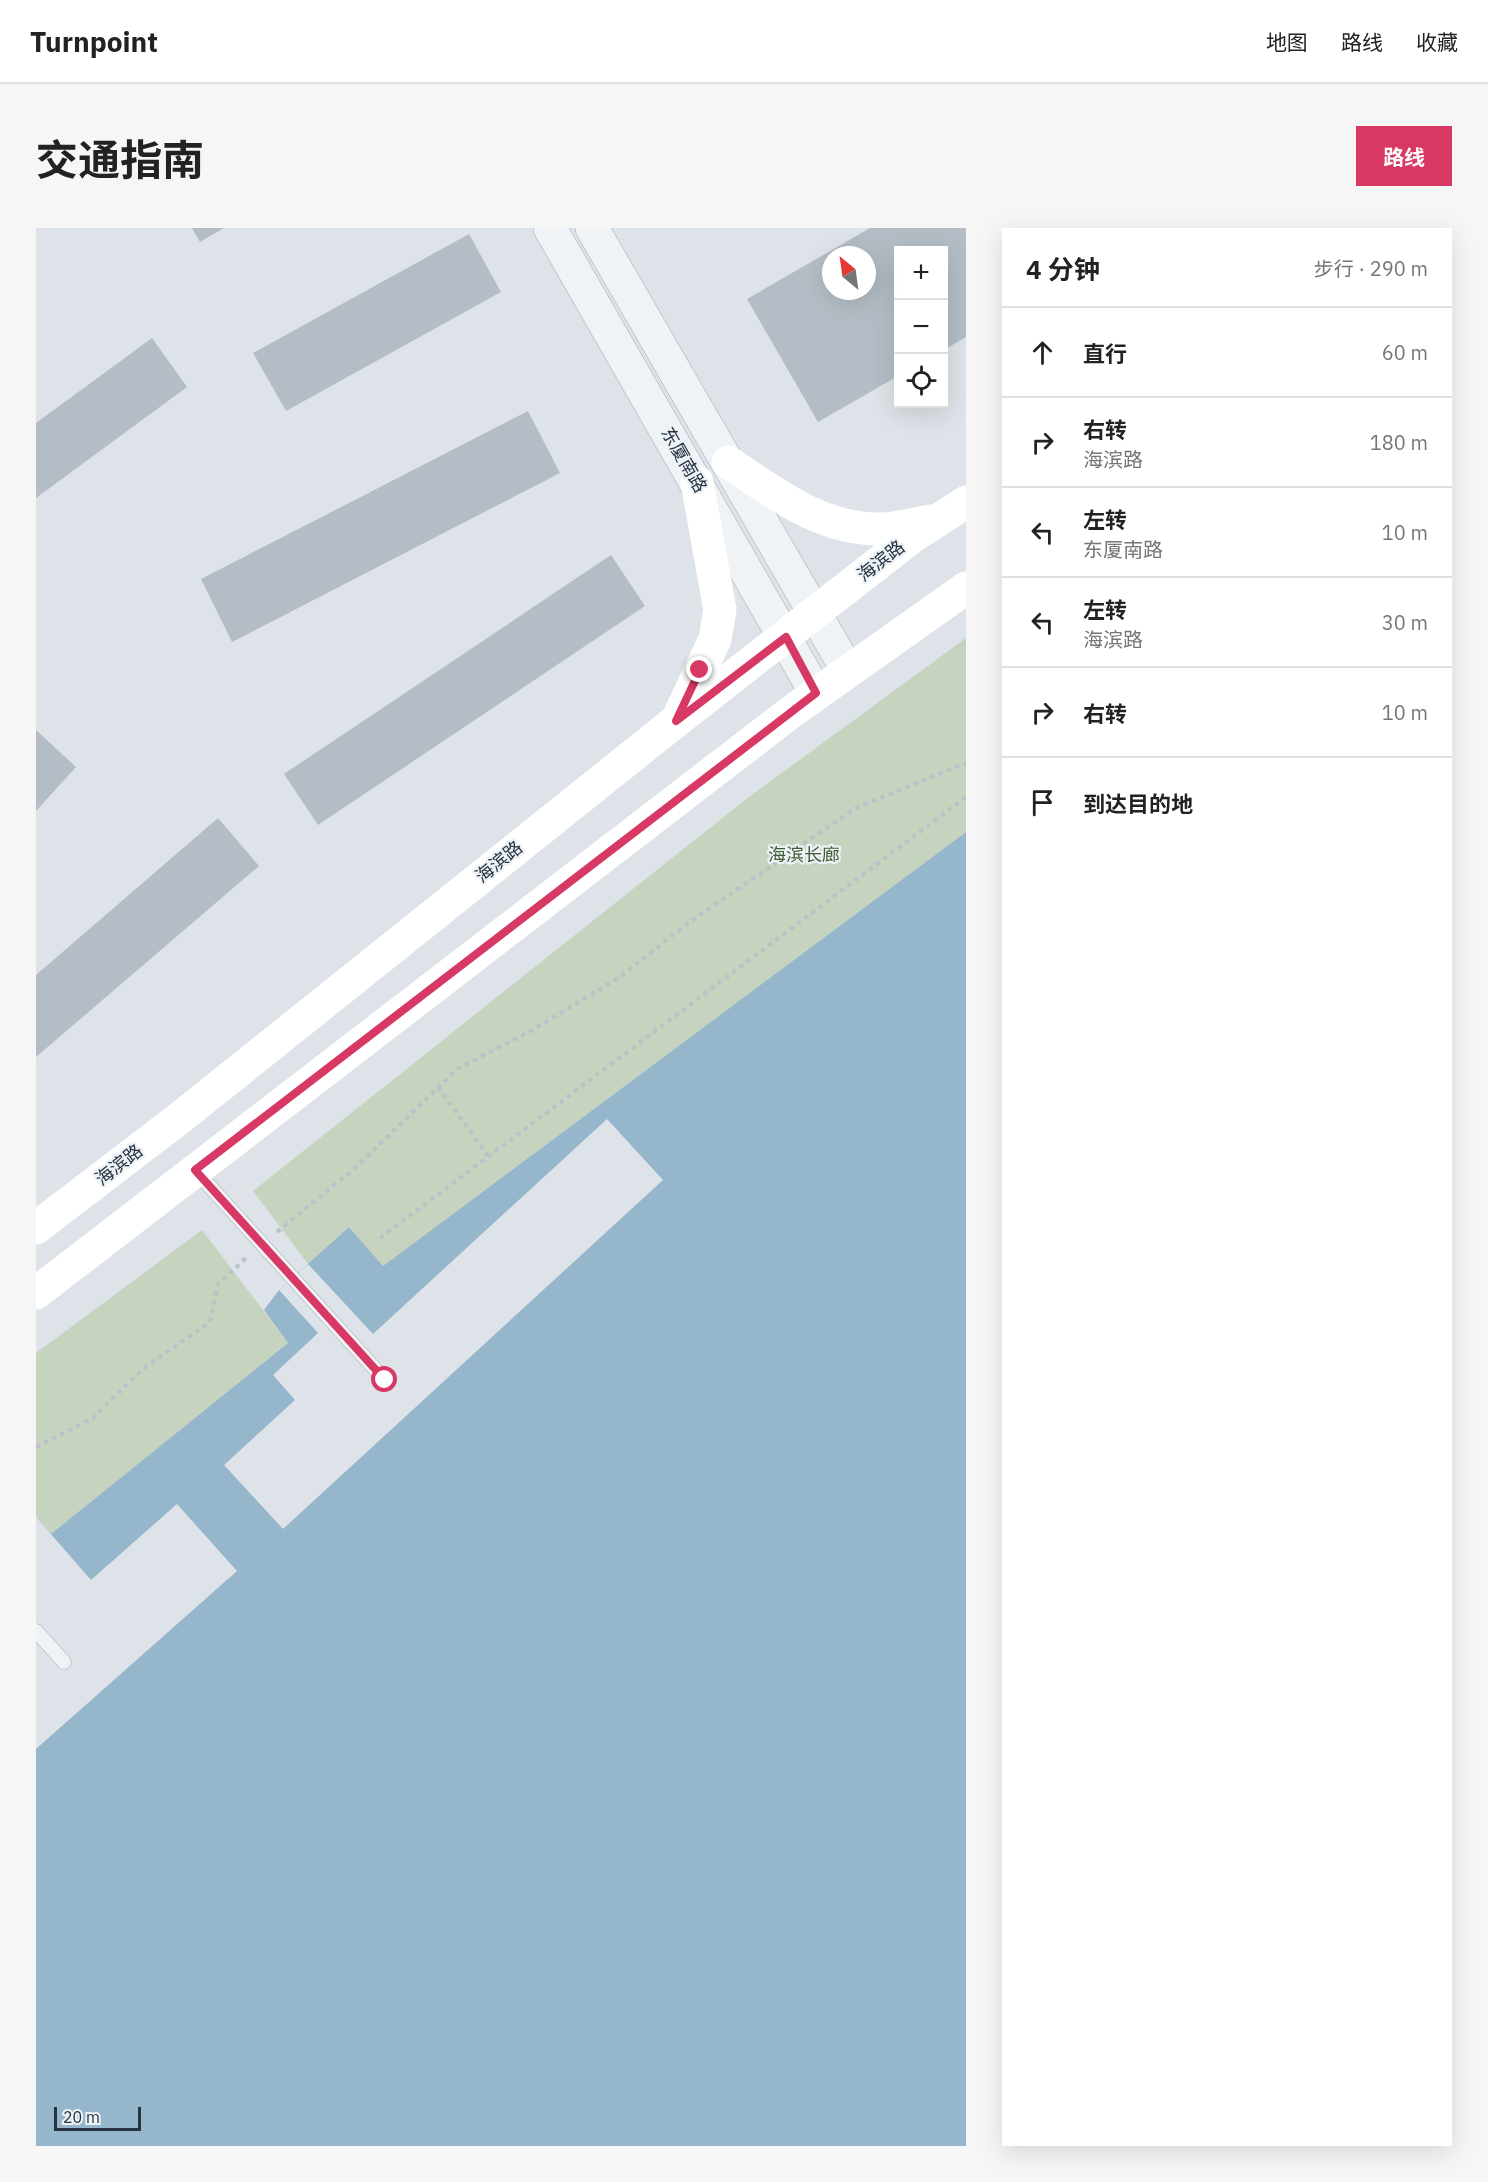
<!DOCTYPE html>
<html lang="zh">
<head>
<meta charset="utf-8">
<style>
  :root { --surface:#fff; --page:#f6f6f6; --text:#222; --muted:#767676; --line:#e0e0e0; --accent:#d73864 }
  body { margin:0; font-family:"IBM Plex Sans","Noto Sans SC",sans-serif; background:var(--page); color:var(--text) }
  .controls { position:absolute; right:18px; top:18px; display:grid; overflow:hidden; border-radius:0px; box-shadow:0 6px 24px #0002 }
  .controls button { width:54px; height:54px; display:grid; place-items:center; padding:0; border:0; border-bottom:2px solid var(--line); background:var(--surface); color:var(--text); font:30px sans-serif }
  .compass { position:absolute; left:786px; top:18px; width:54px; height:54px; border-radius:50%; background:var(--surface); box-shadow:0 6px 24px #0002; rotate:331deg }
  .scale { position:absolute; left:18px; bottom:15px; width:87px; box-sizing:border-box; padding-left:6px; border:3px solid #263240; border-top:0; font-size:16px; line-height:21px; white-space:nowrap; color:#263240; -webkit-text-stroke:4px #edf2f6; paint-order:stroke }
  .stop { position:absolute; width:18px; height:18px; margin:-14px; border:4px solid #d73864; border-radius:50%; background:#fff }
  .stop.end { background:#d73864; border-color:#fff; box-shadow:0 2px 6px #0008 }
  .list { margin:0; padding:0; list-style:none }
  h2 { display:flex; justify-content:space-between; align-items:center; height:78px; margin:0; padding:0 24px; font-size:26px }
  h2 small { font-size:20px; font-weight:400; color:var(--muted) }
  .list li { display:grid; grid-template-columns:39px 1fr auto; gap:18px; align-items:center; box-sizing:border-box; height:90px; padding:0 24px; border-top:2px solid var(--line) }
  .list b { display:block; font-size:22px; white-space:nowrap }
  .list p { margin:0; font-size:20px; white-space:nowrap; color:var(--muted) }
  .list em { font-size:20px; font-style:normal; color:var(--muted) }
  .icon { flex:none; width:33px; height:33px; fill:none; stroke:currentColor; stroke-width:2; stroke-linecap:round; stroke-linejoin:round }
  .map { position:relative; flex:none; width:930px; height:1918px; overflow:hidden; border-radius:0px }
  header { display:flex; align-items:center; gap:36px; box-sizing:border-box; height:84px; padding:0 30px; background:var(--surface); border-bottom:2px solid var(--line) }
  header strong { font-size:28px }
  nav { display:flex; gap:33px; margin-inline-start:auto; font-size:21px }
  .intro { display:flex; align-items:center; justify-content:space-between; box-sizing:border-box; height:144px; padding:0 36px }
  h1 { margin:0; font-size:42px }
  .button { padding:15px 27px; border-radius:0px; background:var(--accent); color:#fff; font-size:21px; font-weight:700 }
  main { display:flex; gap:36px; padding:0 36px }
  aside { flex:1; background:var(--surface); border-radius:0px; box-shadow:0 6px 24px #0002 }
  .map>svg:first-child { display:block }
</style>
</head>
<body>
<header>
<strong>Turnpoint</strong>
<nav><a>地图</a><a>路线</a><a>收藏</a></nav>
</header>
<div class="intro"><h1>交通指南</h1><a class="button">路线</a></div>
<main>
<div class="map">
<svg width="930" height="1918" viewBox="0 0 930 1918">
  <rect width="100%" height="100%" fill="#dde3e8"/>
  <!-- green -->
  <g fill="#c6d3be">
    <path d="M930 410V604L347 1038 313 999 272 1036 217 963 709 572Z"/>
    <path d="M166 1002 252 1115 15 1306 0 1289V1125Z"/>
  </g>
  <!-- water -->
  <path fill="#95b6cb" d="M930 604V1918H0V1289L15 1306 252 1115 228 1082 243 1062 313 999 347 1038Z"/>
  <!-- pier -->
  <g fill="#dde3e8">
    <path d="M571 891 627 952 247 1301 188 1237 259 1172 237 1147 282 1105 243 1062 272 1036 337 1106Z"/>
    <path d="M141 1276 201 1343 0 1521V1289L55 1352Z"/>
  </g>
  <!-- building -->
  <g fill="#b4bdc5" fill-rule="evenodd">
    <path d="M156 0H188L164 14Z"/>
    <path d="M834 0H930V109L908 122V22H862V148L782 194 711 71ZM795 27H831V63H795Z"/>
    <path d="M433 6 465 64 250 183 217 125Z"/>
    <path d="M116 110 151 159 0 270V195Z"/>
    <path d="M492 183 524 245 196 414 165 351Z"/>
    <path d="M575 327 609 378 282 597 248 546Z"/>
    <path d="M0 502 40 539 0 583Z"/>
    <path d="M182 590 223 638 0 829V747Z"/>
  </g>
  <g fill="none" stroke-linecap="round" stroke-linejoin="round">
    <!-- service casing -->
    <g stroke="#a2aab2" stroke-width="15">
      <g id="service">
        <path d="M159 942 349 1152"/>
        <path d="M0 1403 28 1434"/>
      </g>
    </g>
    <!-- tertiary casing -->
    <g stroke="#a2aab2" stroke-width="34">
      <g id="tertiary">
        <path d="M514 0 780 465"/>
        <path d="M556 0 812 443"/>
      </g>
    </g>
    <!-- path -->
    <g stroke="#bbc1c7" stroke-width="4" stroke-dasharray="4.5 4.5" stroke-linecap="butt">
      <path d="M402 859 452 928"/>
      <path d="M241 1004 317 942 421 841 495 803 584 749 652 695 820 580 930 535"/>
      <path d="M344 1010 930 569"/>
      <path d="M0 1219 57 1190 108 1140 174 1094 182 1056 210 1030"/>
    </g>
    <!-- service -->
    <use href="#service" stroke="#f0f3f6" stroke-width="14"/>
    <!-- tertiary -->
    <use href="#tertiary" stroke="#f0f3f6" stroke-width="33"/>
    <!-- secondary -->
    <g stroke="#fff" stroke-width="33">
      <path d="M692 234C740 266 784 301 843 301 860 301 878 296 894 293"/>
      <path d="M643 488 679 411 684 382 661 254"/>
      <path d="M0 1000 145 889 640 493 876 309 930 274"/>
      <path d="M0 1065 755 484 930 360"/>
    </g>
  </g>
  <g fill="none" stroke-linecap="round" stroke-linejoin="round">
    <!-- route -->
    <path stroke="#d73864" stroke-width="8" d="M349 1152 159 942 780 465 750 409 640 493 664 442"/>
  </g>
  <g text-anchor="middle" stroke-width="4.5" stroke-linejoin="round" paint-order="stroke">
    <!-- street labels -->
    <g font-size="18" fill="#263240" stroke="#edf2f6">
      <text transform="translate(648 232) rotate(60)" y="6">东厦南路</text>
      <text transform="translate(845 333) rotate(-38)" y="6">海滨路</text>
      <text transform="translate(463 634) rotate(-39)" y="6">海滨路</text>
      <text transform="translate(83 937) rotate(-38)" y="6">海滨路</text>
    </g>
    <!-- park labels -->
    <g font-size="18" fill="#3f5c32" stroke="#edf2f6">
      <text x="768" y="633">海滨长廊</text>
    </g>
  </g>
</svg>
<div class="controls">
<button>+</button>
<button>−</button>
<button><svg class="icon" aria-label="locate" viewBox="0 0 24 24"><circle cx="12" cy="12" r="6"/><path d="M12 2v4M12 18v4M2 12h4M18 12h4"/></svg></button>
</div>
<svg class="compass" viewBox="-18 -18 36 36"><path d="M0-13l5 13h-10z" fill="#e53935"/><path d="M0 13l5-13h-10z" fill="#767676"/></svg>
<div class="scale">20 m</div>
<div class="stop" style="left:349px;top:1152px"></div>
<div class="stop end" style="left:664px;top:442px"></div>
</div>
<aside>
<h2>4 分钟<small>步行 · 290 m</small></h2>
<ul class="list">
<li><svg class="icon" aria-label="ahead" viewBox="0 0 24 24"><path d="M12 20V5M6 11l6-6 6 6"/></svg><div><b>直行</b></div><em>60 m</em></li>
<li><svg class="icon" aria-label="right" viewBox="0 0 24 24"><path d="M7 20v-9h11M14 6l5 5-5 5"/></svg><div><b>右转</b><p>海滨路</p></div><em>180 m</em></li>
<li><svg class="icon" aria-label="left" viewBox="0 0 24 24"><path d="M17 20v-9H6M10 6l-5 5 5 5"/></svg><div><b>左转</b><p>东厦南路</p></div><em>10 m</em></li>
<li><svg class="icon" aria-label="left" viewBox="0 0 24 24"><path d="M17 20v-9H6M10 6l-5 5 5 5"/></svg><div><b>左转</b><p>海滨路</p></div><em>30 m</em></li>
<li><svg class="icon" aria-label="right" viewBox="0 0 24 24"><path d="M7 20v-9h11M14 6l5 5-5 5"/></svg><div><b>右转</b></div><em>10 m</em></li>
<li><svg class="icon" aria-label="arrive" viewBox="0 0 24 24"><path d="M6 21V4h12l-3 4 3 4H6"/></svg><div><b>到达目的地</b></div></li>
</ul>
</aside>
</main>
</body>
</html>
